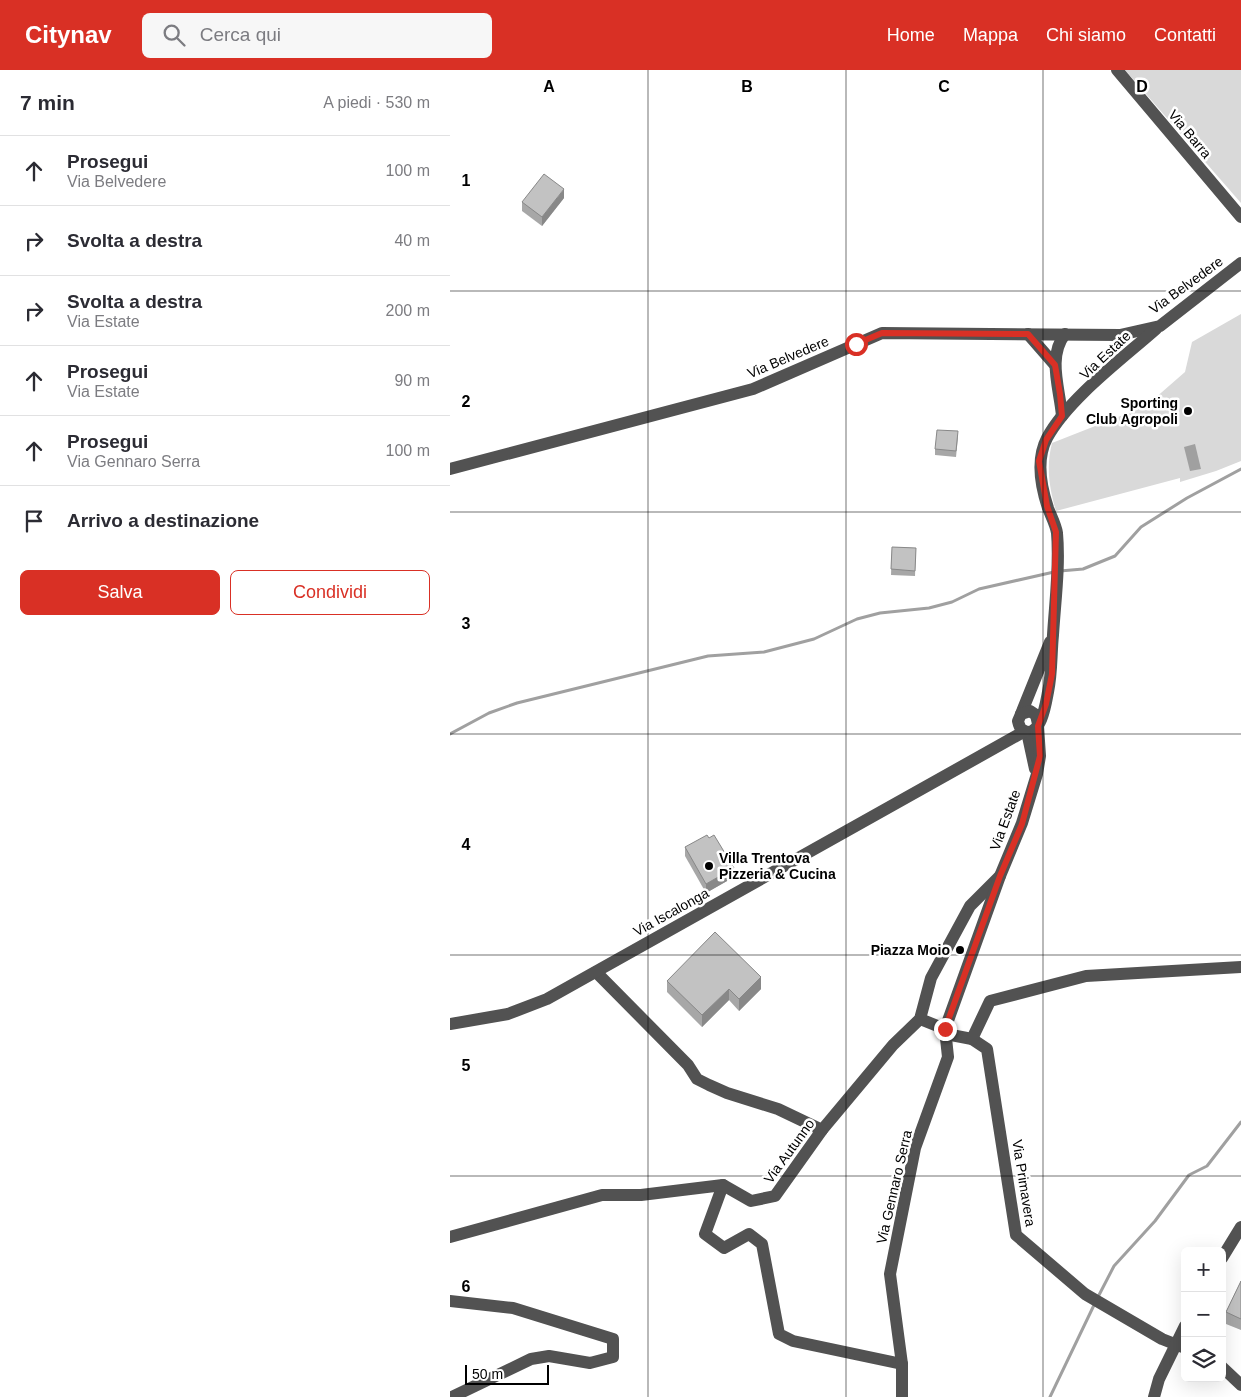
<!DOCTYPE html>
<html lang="it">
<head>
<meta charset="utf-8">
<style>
  :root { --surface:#fff; --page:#f7f7f7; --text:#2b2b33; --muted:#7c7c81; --line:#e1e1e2; --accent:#d93025 }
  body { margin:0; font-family:Arial,sans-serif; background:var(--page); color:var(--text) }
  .controls { position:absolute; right:15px; bottom:15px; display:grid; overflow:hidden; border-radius:8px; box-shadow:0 5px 20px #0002 }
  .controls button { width:45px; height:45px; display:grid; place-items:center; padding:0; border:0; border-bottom:1px solid var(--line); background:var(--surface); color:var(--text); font:25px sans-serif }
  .scale { position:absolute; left:15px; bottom:12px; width:84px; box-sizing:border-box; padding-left:5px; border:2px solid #000; border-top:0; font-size:14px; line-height:18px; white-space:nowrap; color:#000; -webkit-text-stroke:4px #fff; paint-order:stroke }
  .stop { position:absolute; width:15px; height:15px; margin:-11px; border:4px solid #d93025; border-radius:50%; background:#fff }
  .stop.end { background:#d93025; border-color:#fff; box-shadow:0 1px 5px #0008 }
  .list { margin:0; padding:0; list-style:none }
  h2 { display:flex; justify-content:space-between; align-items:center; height:65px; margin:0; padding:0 20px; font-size:21px }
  h2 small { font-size:16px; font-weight:400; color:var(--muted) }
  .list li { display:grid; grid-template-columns:32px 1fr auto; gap:15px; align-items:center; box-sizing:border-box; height:70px; padding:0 20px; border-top:1px solid var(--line) }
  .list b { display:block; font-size:19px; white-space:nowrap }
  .list p { margin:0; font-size:16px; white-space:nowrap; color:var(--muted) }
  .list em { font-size:16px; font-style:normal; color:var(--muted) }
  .actions { display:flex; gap:10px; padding:15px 20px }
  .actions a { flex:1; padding:11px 0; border:1px solid var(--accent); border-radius:8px; text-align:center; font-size:18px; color:var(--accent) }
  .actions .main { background:var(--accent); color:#fff }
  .icon { flex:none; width:28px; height:28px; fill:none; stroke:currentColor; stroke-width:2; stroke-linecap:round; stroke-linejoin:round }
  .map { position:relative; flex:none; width:791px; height:1327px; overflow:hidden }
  header { display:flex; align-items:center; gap:30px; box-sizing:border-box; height:70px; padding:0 25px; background:var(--accent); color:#fff }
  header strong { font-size:24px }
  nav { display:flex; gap:28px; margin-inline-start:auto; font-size:18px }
  .search { width:350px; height:45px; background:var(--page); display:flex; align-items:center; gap:12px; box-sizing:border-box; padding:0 18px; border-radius:8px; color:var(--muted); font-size:19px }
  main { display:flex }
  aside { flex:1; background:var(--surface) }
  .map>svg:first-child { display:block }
</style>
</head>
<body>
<header>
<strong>Citynav</strong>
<div class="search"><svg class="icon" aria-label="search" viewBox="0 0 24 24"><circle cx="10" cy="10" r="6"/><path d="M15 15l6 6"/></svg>Cerca qui</div>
<nav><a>Home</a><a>Mappa</a><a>Chi siamo</a><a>Contatti</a></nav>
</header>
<main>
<aside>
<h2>7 min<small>A piedi · 530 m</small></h2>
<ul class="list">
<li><svg class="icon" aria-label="ahead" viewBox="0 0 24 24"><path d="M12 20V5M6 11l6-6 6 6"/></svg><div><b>Prosegui</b><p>Via Belvedere</p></div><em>100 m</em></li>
<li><svg class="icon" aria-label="right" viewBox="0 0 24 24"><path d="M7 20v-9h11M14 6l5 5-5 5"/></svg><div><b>Svolta a destra</b></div><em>40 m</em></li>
<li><svg class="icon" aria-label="right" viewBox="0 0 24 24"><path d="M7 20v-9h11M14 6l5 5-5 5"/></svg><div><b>Svolta a destra</b><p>Via Estate</p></div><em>200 m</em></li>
<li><svg class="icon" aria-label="ahead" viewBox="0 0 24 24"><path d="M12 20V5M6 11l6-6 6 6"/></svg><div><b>Prosegui</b><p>Via Estate</p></div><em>90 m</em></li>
<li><svg class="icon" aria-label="ahead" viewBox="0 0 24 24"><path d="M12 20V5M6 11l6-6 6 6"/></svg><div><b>Prosegui</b><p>Via Gennaro Serra</p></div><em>100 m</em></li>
<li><svg class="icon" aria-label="arrive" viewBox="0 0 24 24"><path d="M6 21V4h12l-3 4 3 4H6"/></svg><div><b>Arrivo a destinazione</b></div></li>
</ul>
<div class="actions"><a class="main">Salva</a><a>Condividi</a></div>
</aside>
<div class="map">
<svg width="791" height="1327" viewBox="0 0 791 1327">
  <rect width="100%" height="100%" fill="#fff"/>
  <!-- green -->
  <g fill="#d9d9d9">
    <path d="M675 0H791V133Z"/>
    <path d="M791 244V391L766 401 730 412V408L606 441C599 417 596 397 602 373L696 336 735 302 742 272Z"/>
  </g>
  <!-- water -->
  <path fill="#a0a0a0" d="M745 374 751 399 740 401 734 377Z"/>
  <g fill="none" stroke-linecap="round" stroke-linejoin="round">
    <!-- stream -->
    <g stroke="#a0a0a0" stroke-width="3">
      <path d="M610 501 633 499 665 486 691 457 737 428 791 399"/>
      <path d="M0 664 39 643 67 633 258 586 314 582 364 569 407 549 430 543 479 538 502 532 529 519 604 502"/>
      <path d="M648 1227 664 1196 705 1151 739 1105 757 1096 791 1052"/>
      <path d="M600 1327 645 1233"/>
    </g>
    <!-- minor -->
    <g stroke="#525252" stroke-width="12">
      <path d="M667 0 791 147"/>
      <path d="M578 264 605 295"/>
      <path d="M612 346C610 320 597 287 615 264"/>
      <path d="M0 399 303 319 432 263 670 265 710 256 791 193"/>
      <path d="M571 644 600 572"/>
      <path d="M588 654 586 645 580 641 571 644 568 651C569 656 571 661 576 662 592 664 596 632 598 622 602 603 601 585 603 565 605 532 610 496 607 463 606 455 601 446 598 438 591 417 586 389 597 368 618 329 672 289 706 259"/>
      <path d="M577 662 585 699"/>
      <path d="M146 902 238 995 247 1009 259 1015 277 1023 328 1039 372 1060"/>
      <path d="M470 949 495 959"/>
      <path d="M0 954 58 944 97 929 575 661"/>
      <path d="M496 964 522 969 537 979 566 1165 635 1224 712 1269 735 1278"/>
      <path d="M522 969 540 931 636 906 791 897"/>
      <path d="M273 1115 255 1164 274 1178 299 1164 312 1174 329 1264 343 1271 452 1294"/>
      <path d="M0 1167 152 1125H191L273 1115 301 1131 325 1126 372 1060 443 975 470 949 481 908 520 836 550 806"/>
      <path d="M772 1188 791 1157"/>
      <path d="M0 1231 63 1238 163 1269V1287L140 1293 99 1286 81 1289 2 1327"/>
      <path d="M772 1297 791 1315"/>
      <path d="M452 1327V1294L440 1204 465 1078 498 987 495 959 550 806 572 753 587 704 590 686 588 656"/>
      <path d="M704 1327 709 1309 735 1256"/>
    </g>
  </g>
  <!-- wall -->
  <g fill="#a7a7a7">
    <path d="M114 128 92 156 72 141V132Z"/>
    <path d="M508 367 506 387 485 385V379Z"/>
    <path d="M442 477 466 478 465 506 441 505Z"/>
    <path d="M259 768 284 807 256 823 235 786V777Z"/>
    <path d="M217 911 311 919 289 941 279 930 252 957 217 922Z"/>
    <path d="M791 1211V1260L776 1254V1242Z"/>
  </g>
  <!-- shaded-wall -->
  <g fill="#888">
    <path d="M114 119V128L92 156V147Z"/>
    <path d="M284 798V807L256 823V814Z"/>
    <path d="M311 907V919L289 941V929Z"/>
    <path d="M279 919V930L252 957V945Z"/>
  </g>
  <!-- building -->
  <g fill="#c2c2c2" stroke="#888">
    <path d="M94 104 114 119 92 147 72 132Z"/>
    <path d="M487 360 508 361 506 381 485 379Z"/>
    <path d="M442 477 466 478 465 501 441 499Z"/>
    <path d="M257 765 259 768 264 765 284 798 256 814 235 777Z"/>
    <path d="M265 862 311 907 289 929 279 919 252 945 217 911Z"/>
    <path d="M791 1211V1249L776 1242Z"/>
  </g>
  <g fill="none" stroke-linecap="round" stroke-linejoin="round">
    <!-- route -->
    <path stroke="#d93025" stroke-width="6" d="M406 274 432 263 578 264 605 295 610 324 612 346 596 370 589 391 597 436 606 462 602 604 596 634 588 656 590 686 572 754 550 806 495 959"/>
  </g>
  <!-- grid -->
  <path fill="none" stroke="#000" stroke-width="1" stroke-opacity="0.55" d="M198 0V1327M396 0V1327M593 0V1327M0 221H791M0 442H791M0 664H791M0 885H791M0 1106H791"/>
  <!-- markers -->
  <g fill="#000" stroke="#fff" stroke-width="2">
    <circle cx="738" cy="341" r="5"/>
    <circle cx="259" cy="796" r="5"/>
    <circle cx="510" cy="880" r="5"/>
  </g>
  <g text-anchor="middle" stroke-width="5" stroke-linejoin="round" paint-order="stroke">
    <!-- street labels -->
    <g font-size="14" fill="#000" stroke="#fff">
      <text transform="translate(740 64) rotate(50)" y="5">Via Barra</text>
      <text transform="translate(736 215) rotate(-36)" y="5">Via Belvedere</text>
      <text transform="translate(655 285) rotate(-43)" y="5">Via Estate</text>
      <text transform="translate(338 287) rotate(-23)" y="5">Via Belvedere</text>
      <text transform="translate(555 750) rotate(-70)" y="5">Via Estate</text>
      <text transform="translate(221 842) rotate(-29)" y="5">Via Iscalonga</text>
      <text transform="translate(339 1081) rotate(-54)" y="5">Via Autunno</text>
      <text transform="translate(574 1113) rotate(81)" y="5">Via Primavera</text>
      <text transform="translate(444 1117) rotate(-77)" y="5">Via Gennaro Serra</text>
    </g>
    <!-- poi labels -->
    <g font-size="14" font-weight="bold" fill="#000" stroke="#fff" text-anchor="end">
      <text x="728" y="338">Sporting<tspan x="728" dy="16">Club Agropoli</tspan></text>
      <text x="269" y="793" text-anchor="start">Villa Trentova<tspan x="269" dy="16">Pizzeria &amp; Cucina</tspan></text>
      <text x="500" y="885">Piazza Moio</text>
    </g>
  </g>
  <g font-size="16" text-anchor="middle" font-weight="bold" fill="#000" stroke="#fff" stroke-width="5" stroke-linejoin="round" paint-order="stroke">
    <text x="99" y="22">A</text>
    <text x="297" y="22">B</text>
    <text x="494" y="22">C</text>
    <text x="692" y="22">D</text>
    <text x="16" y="116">1</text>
    <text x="16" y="337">2</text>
    <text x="16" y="559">3</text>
    <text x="16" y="780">4</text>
    <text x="16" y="1001">5</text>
    <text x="16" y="1222">6</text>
  </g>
</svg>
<div class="controls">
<button>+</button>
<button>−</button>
<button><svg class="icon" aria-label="layers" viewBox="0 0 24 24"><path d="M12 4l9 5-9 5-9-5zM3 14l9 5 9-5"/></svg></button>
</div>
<div class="scale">50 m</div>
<div class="stop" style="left:406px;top:274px"></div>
<div class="stop end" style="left:495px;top:959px"></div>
</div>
</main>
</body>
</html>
